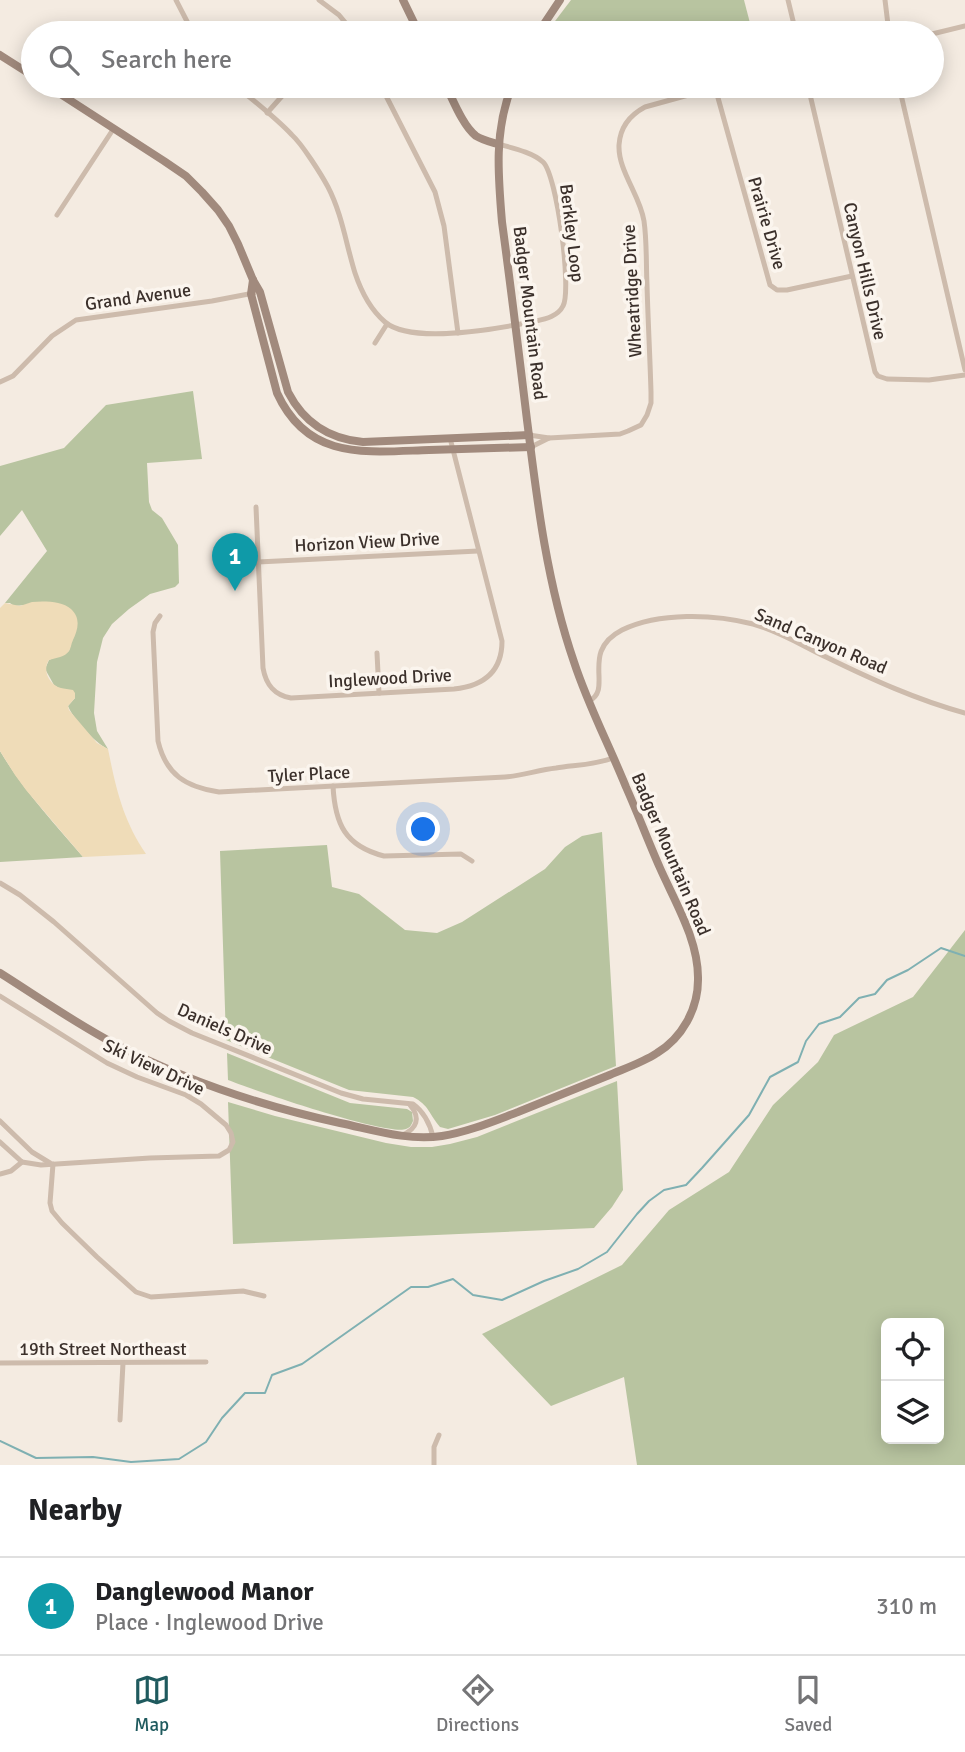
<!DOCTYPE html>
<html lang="en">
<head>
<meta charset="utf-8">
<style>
  :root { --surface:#fff; --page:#f6f6f6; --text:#202124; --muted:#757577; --line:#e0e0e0; --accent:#1f5a5e }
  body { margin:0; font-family:Signika,sans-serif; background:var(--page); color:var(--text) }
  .controls { position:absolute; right:21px; bottom:21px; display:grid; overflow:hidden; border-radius:10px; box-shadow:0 4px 18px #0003 }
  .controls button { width:63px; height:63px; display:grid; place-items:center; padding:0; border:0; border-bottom:2px solid var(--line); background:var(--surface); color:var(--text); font:35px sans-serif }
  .you { position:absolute; left:424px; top:830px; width:24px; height:24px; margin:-18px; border:5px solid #fff; border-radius:50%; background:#1a73e8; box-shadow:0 0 0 10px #1a73e833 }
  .badge { display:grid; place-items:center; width:46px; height:46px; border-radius:50%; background:var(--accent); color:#fff; font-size:23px; font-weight:700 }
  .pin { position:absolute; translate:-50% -58px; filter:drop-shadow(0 2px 4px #0008) }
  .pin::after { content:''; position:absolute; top:37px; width:24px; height:21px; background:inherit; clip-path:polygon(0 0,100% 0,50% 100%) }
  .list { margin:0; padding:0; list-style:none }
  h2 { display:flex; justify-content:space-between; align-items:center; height:91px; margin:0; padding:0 28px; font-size:30px }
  h2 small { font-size:23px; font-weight:400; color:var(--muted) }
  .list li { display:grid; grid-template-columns:46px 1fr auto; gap:21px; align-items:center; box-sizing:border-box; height:98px; padding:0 28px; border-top:2px solid var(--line) }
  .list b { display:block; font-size:26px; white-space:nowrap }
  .list p { margin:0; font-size:23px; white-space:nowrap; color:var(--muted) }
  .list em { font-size:23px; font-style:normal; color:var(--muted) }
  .icon { flex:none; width:38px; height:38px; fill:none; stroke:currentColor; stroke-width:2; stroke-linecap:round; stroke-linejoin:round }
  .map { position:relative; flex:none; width:965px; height:1465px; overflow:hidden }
  .search { position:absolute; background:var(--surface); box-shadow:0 4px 18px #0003; left:21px; right:21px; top:21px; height:77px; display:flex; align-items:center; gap:18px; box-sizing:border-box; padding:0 24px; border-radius:38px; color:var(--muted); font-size:26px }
  .sheet { height:189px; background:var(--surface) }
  nav { display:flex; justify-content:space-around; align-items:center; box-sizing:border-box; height:98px; border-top:2px solid var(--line); background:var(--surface); font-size:19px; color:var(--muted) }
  nav a { display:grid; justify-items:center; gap:4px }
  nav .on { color:var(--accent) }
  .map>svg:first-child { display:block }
</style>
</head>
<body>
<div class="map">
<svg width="965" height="1465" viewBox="0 0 965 1465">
  <rect width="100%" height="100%" fill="#f4ebe1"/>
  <!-- green -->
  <g fill="#b8c4a0" fill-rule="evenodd">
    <path d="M571 0H744L751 27 730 33H546Z"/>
    <path d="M193 391 202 459 147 463 149 502 152 510 162 518 178 545 179 583 175 587 150 594 129 609 112 624 103 638 97 662 94 713 97 731 108 749C95 743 73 719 68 706L75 698 54 685 45 669 49 660 69 651 71 644 25 605 14 606 10 603H5L47 551 22 510 0 536V466L64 448 106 405Z"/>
    <path d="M0 751C23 790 54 823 83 857L0 862Z"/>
    <path d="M602 832 616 1066 495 1115 448 1129 440 1127C429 1114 429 1105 413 1097L349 1090 226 1040 220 851 327 845 332 887 359 894 405 930 437 933 462 922 545 869 565 847 582 836Z"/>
    <path d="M965 930V1465H637L624 1377 551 1406 482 1334 622 1265 669 1210 729 1172 773 1105 818 1062 834 1035 913 997ZM886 1323H939V1439H886Z"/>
    <path d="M227 1053 350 1103 407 1109 412 1112 413 1121C411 1125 411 1127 406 1129 387 1136 253 1090 228 1080Z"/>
    <path d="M617 1081 623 1190 612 1207 594 1228 233 1244 228 1102 275 1116 386 1143 411 1147H432L450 1144 477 1137Z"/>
  </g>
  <!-- sand -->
  <path fill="#efdcb8" d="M32 602C44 601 62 601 71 609 81 618 78 630 73 640 71 644 71 648 69 651 65 657 56 658 49 660 42 670 49 685 61 688 64 689 69 689 73 690L75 693V698L68 706 69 710 97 743 108 749C116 789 123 820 146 854L83 857 26 790 15 775 0 751V608L5 603 20 606Z"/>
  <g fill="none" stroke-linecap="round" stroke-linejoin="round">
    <!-- stream -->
    <path stroke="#7fb0b2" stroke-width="2" d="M0 1441 36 1458 93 1457 131 1462 179 1459 206 1442 222 1418 245 1393H265L272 1375 302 1364 411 1287H428L453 1279 473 1295 502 1300 544 1281 578 1269 607 1252 637 1214 649 1201 664 1190 686 1185 702 1168 749 1115 770 1077 798 1062 806 1041 819 1024 840 1017 859 998 875 994 887 980 908 970 941 948 965 956"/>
    <!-- street -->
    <g stroke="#cdbbac" stroke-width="5">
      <path d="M176 0 193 33"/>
      <path d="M319 0 339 15 354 33"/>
      <path d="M788 0 796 33"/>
      <path d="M885 0 889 33"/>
      <path d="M212 33 215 32"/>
      <path d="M932 34 965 26"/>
      <path d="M236 86C255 102 275 117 292 135 302 144 321 174 328 187 342 214 346 244 355 273 361 291 371 310 385 322 412 345 502 328 536 321 546 319 558 316 563 306 572 290 557 175 543 162 532 152 512 148 498 144"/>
      <path d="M381 86 435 192 444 226 458 333"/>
      <path d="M808 86 875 372 878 376 887 379 929 380 965 375"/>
      <path d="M899 86 965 370"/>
      <path d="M715 87 770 285 777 290H787L852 276"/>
      <path d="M267 113 291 86"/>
      <path d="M57 215 114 128"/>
      <path d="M375 343 387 324"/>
      <path d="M0 382 13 376 52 336 76 320 212 301 254 293"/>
      <path d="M529 435 549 438 620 434 628 431 641 425 647 415 651 403V392C650 357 648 321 647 285 646 264 647 242 644 221 640 195 618 171 619 145 620 128 630 115 645 107L721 86"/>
      <path d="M531 447 549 438"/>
      <path d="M256 507 263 668C266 685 274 695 291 698L454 689C483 686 502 672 502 641L450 438"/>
      <path d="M258 562 478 551"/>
      <path d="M160 616 155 623 153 632 158 741C166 775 186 787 219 792L505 777C522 776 538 770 556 768 575 765 594 765 613 758"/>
      <path d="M377 653 379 693"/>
      <path d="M589 701C614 689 579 652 622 630 659 612 714 614 753 624 779 631 803 646 826 657 871 679 917 700 965 713"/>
      <path d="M333 786C335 824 345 846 384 856L461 854 472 861"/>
      <path d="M0 883 20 895 54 922 157 1013 169 1021 192 1033 341 1093 363 1099 413 1104C424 1112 430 1124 433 1137"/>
      <path d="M0 996 107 1063 137 1077 186 1095 201 1104 226 1125 231 1133 233 1142 229 1150 219 1156 150 1158 41 1165 22 1162 0 1142"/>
      <path d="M0 1121 32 1152 50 1163"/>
      <path d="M402 1135C417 1129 421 1118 410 1105"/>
      <path d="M53 1164 50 1203 52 1211 62 1223 97 1257 136 1292 151 1297 243 1291 264 1296"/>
      <path d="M0 1174 11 1171 22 1162"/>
      <path d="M0 1363 206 1362"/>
      <path d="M120 1420 123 1363"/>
      <path d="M434 1465V1447L439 1435"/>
    </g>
    <!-- secondary -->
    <g stroke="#a18a7d" stroke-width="8">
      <path d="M403 0 419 33"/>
      <path d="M538 33 560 0"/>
      <path d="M0 55 33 76"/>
      <path d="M48 86 164 161 186 176 202 192 218 210 229 226 238 244 253 280 260 292 288 392C304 423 329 439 363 442L529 435"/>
      <path d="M446 86C453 100 463 126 476 136 482 140 491 142 498 144"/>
      <path d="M253 280 251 294 277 393C308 461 366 452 429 450 463 449 497 448 531 447"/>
      <path d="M0 973C38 997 75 1023 115 1044 186 1081 262 1106 340 1123 374 1130 407 1141 442 1136 468 1132 494 1121 518 1112 547 1100 577 1088 607 1076 623 1069 642 1063 657 1053 682 1038 698 1009 698 980 699 941 675 902 660 868 648 841 638 814 626 787 609 745 588 705 574 662 547 584 537 501 527 420 519 354 511 288 502 222 498 175 494 130 512 86"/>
    </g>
  </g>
  <g text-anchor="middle" stroke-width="7" stroke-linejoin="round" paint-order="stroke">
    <!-- street labels -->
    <g font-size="18" fill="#3b302b" stroke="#fbf5ee">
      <text transform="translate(767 223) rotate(74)" y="6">Prairie Drive</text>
      <text transform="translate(572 233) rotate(83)" y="6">Berkley Loop</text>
      <text transform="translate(865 271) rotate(77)" y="6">Canyon Hills Drive</text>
      <text transform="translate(632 291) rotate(-93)" y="6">Wheatridge Drive</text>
      <text transform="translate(138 297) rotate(-8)" y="6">Grand Avenue</text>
      <text transform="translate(530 313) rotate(83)" y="6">Badger Mountain Road</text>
      <text transform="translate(367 542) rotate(-3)" y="6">Horizon View Drive</text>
      <text transform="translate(821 641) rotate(23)" y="6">Sand Canyon Road</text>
      <text transform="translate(390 678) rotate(-3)" y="6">Inglewood Drive</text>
      <text transform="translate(309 774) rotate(-3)" y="6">Tyler Place</text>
      <text transform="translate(671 854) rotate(67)" y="6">Badger Mountain Road</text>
      <text transform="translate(225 1029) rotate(24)" y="6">Daniels Drive</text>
      <text transform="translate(154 1067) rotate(25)" y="6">Ski View Drive</text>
      <text x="103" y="1355">19th Street Northeast</text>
    </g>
  </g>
</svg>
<div class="controls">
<button><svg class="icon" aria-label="locate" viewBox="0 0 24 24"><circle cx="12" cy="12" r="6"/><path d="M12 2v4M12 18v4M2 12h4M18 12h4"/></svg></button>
<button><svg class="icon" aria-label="layers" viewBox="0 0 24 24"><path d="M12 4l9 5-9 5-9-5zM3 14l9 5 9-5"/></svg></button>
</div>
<div class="you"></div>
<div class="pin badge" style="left:235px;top:591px;background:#0f9aa8">1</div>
<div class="search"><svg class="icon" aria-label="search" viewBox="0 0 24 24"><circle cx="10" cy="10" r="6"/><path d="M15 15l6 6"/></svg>Search here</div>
</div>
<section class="sheet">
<h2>Nearby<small></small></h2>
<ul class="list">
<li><span class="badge" style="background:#0f9aa8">1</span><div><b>Danglewood Manor</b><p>Place · Inglewood Drive</p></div><em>310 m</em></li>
</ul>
</section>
<nav>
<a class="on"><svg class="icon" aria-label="map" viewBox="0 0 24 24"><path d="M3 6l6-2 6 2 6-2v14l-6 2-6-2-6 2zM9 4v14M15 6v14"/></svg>Map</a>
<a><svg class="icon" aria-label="directions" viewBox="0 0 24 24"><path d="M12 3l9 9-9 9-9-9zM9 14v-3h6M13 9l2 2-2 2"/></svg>Directions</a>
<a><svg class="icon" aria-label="saved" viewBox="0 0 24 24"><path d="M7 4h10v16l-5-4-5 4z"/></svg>Saved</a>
</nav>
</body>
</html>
